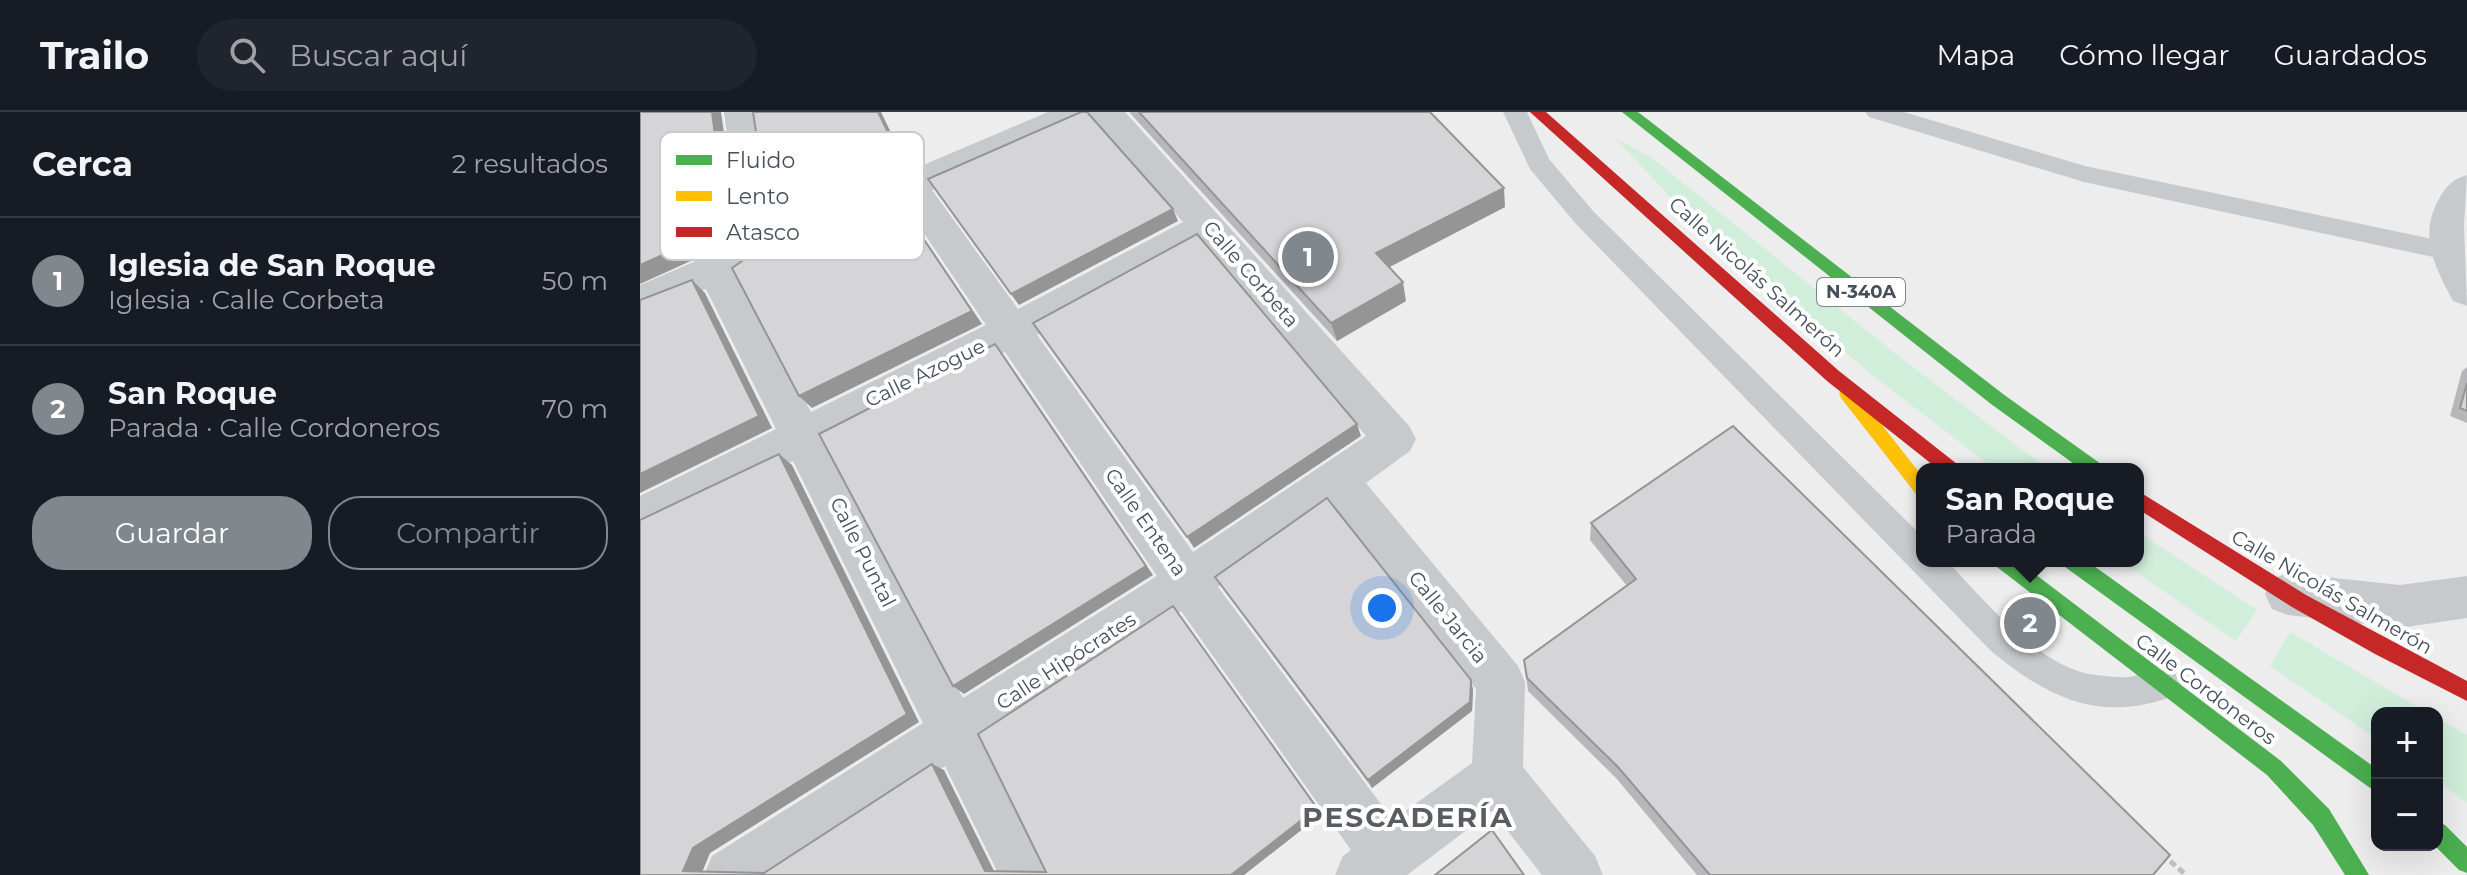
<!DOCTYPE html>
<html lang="es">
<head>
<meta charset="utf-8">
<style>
  :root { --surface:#171b24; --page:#20242c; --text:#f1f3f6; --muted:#9ea1a6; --line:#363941; --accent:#80878d }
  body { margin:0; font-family:Montserrat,sans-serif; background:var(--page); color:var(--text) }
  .controls { position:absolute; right:24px; bottom:24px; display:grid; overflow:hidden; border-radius:16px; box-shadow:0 8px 32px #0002 }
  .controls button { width:72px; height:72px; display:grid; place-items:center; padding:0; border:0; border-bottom:2px solid var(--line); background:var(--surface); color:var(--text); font:40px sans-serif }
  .you { position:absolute; left:742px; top:496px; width:28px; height:28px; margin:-20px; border:6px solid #fff; border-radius:50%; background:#1a73e8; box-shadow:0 0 0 12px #1a73e833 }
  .badge { display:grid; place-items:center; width:52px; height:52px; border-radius:50%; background:var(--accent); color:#fff; font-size:26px; font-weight:700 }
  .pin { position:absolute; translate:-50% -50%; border:4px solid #fff; box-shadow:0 2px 8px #0006 }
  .popup { position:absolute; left:1276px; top:351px; width:228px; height:104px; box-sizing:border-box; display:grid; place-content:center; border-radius:16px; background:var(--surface); filter:drop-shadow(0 2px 6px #0005); font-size:26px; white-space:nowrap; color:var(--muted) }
  .popup b { font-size:30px; color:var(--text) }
  .popup::after { content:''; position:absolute; left:50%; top:100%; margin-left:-16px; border:16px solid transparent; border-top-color:var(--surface) }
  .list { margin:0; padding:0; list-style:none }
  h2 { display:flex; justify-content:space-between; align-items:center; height:104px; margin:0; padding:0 32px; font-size:34px }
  h2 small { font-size:26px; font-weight:400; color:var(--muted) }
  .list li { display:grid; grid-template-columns:52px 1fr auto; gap:24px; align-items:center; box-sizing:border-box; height:128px; padding:0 32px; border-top:2px solid var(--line) }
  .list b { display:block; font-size:30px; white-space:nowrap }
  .list p { margin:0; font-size:26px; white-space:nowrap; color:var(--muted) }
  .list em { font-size:26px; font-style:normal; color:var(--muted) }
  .actions { display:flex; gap:16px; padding:24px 32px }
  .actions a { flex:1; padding:18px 0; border:2px solid var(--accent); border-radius:32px; text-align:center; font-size:28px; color:var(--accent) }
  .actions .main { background:var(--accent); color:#fff }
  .icon { flex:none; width:44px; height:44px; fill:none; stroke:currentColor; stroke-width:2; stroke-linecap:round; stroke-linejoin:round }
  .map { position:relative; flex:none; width:1827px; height:763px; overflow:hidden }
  header { display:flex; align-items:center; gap:48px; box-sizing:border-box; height:112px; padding:0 40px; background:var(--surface); border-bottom:2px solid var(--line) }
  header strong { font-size:38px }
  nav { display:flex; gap:44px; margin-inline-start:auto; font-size:28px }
  .search { width:560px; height:72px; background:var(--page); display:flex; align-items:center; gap:20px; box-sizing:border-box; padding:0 28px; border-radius:44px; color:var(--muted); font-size:30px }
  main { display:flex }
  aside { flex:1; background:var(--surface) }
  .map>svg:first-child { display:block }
</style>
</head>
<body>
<header>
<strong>Trailo</strong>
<div class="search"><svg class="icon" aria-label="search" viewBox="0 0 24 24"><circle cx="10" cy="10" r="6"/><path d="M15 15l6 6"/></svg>Buscar aquí</div>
<nav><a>Mapa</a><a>Cómo llegar</a><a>Guardados</a></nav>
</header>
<main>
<aside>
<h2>Cerca<small>2 resultados</small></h2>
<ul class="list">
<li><span class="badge">1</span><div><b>Iglesia de San Roque</b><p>Iglesia · Calle Corbeta</p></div><em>50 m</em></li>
<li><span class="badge">2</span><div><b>San Roque</b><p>Parada · Calle Cordoneros</p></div><em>70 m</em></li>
</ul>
<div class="actions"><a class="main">Guardar</a><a>Compartir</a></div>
</aside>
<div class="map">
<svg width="1827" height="763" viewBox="0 0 1827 763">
  <rect width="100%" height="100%" fill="#eeeded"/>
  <!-- green -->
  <g fill="#d1eedb">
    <path d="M976 27 1011 45 1252 239 1408 357H1355L1233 264 1035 90Z"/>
    <path d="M1498 420 1617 498 1596 529 1480 449H1498Z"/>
    <path d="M1650 520 1788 601H1737V627L1630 554Z"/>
    <path d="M1797 606 1827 623V691L1797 668Z"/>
  </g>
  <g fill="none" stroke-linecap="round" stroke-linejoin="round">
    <!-- path -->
    <path stroke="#b5c2bd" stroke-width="5" stroke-dasharray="7 4" stroke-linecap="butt" d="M1522 742 1546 763"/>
    <!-- lane -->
    <g fill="#c7cacc" fill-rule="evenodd">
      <path d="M863 0H887L909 47 954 100 1282 424V449H1307C1343 487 1402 559 1457 563 1467 564 1478 566 1488 565 1506 562 1518 554 1536 561L1541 572 1536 583C1462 612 1409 587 1351 539L936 112 890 57Z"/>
      <path d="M1225 0H1264L1445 54 1807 130 1816 132 1820 139 1816 146 1807 148 1444 70 1229 5Z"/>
    </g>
    <!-- street -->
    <g fill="#c7cacc" fill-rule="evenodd">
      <path d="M84 0H118L137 115 408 0H485L770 315 776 327 770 339 726 371 878 554 885 570 883 655 955 744 963 763H902L852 699 767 763H695L703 744 711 738 541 499 345 628 415 763H359L305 654 139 763H64L72 744 283 611 153 349 0 425V384L136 317 66 177 0 204V173L102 129ZM452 7 543 110 378 197 292 78ZM263 90 346 213 171 300 101 169 129 149ZM563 132 726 324 553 440 397 223ZM365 240 517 464 323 586 187 332ZM692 394 836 577 832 651 753 708 578 475Z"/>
      <path d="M1827 63 1824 114 1827 194 1813 189C1795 155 1778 124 1799 87 1806 74 1813 67 1827 63Z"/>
      <path d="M1648 461 1760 473 1827 464V506L1760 516 1648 503 1632 497 1625 482 1632 467Z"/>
    </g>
    <!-- fast -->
    <g fill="#4caf50" fill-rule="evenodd">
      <path d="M982 0H998L1363 282 1461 352 1464 357H1441L1351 292Z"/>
      <path d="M1355 449H1378L1641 649 1689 697 1729 763H1705L1673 713 1627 663 1357 455Z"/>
      <path d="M1423 449H1447L1737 657V681L1425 455Z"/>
      <path d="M1797 710 1805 713 1827 735V761L1819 758 1794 733H1797Z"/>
    </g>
    <!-- slow -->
    <path fill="#ffc107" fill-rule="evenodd" d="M1207 274 1213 276 1282 364V385L1276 382 1201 286 1199 281Z"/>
    <!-- jam -->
    <g fill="#c62828" fill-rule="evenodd">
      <path d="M890 0H906L1199 259 1317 352 1320 357H1298L1187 269Z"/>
      <path d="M1498 379 1666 483 1827 569V589L1735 542 1652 495 1498 397Z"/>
    </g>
  </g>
  <!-- wall -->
  <g fill="#b7b7b9">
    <path d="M489 0H790L865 95 749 155 766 189 697 229Z"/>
    <path d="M1827 255V311L1810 304 1822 259Z"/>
    <path d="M951 411 1513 763H1057L976 666 888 579 884 548 987 474 950 428Z"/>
    <path d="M575 465 831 568 833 578 832 599 732 676Z"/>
  </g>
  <!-- shaded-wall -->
  <g fill="#959596">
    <path d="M72 0H81L99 127 0 172V153Z"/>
    <path d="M238 0H241L268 56 139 111 128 98Z"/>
    <path d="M864 76 865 95 740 160 736 141Z"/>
    <path d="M262 94 342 212 172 296 159 284Z"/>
    <path d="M533 97 538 109 379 193 371 182Z"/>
    <path d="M52 168 65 181 132 316 0 381V362Z"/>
    <path d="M763 170 766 189 697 229 691 211Z"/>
    <path d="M364 244 513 463 324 582 313 574Z"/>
    <path d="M717 312 721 324 554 436 547 425Z"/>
    <path d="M139 342 152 353 279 610 70 741 61 763 43 759Z"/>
    <path d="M533 494 682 702 604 763H591Z"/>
    <path d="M831 568 833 578 832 599 732 676 728 668Z"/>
    <path d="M292 652 304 658 356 763 345 759Z"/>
  </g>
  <!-- building -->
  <g fill="#d5d5d7" stroke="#959596" stroke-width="2">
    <path d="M0 0H72L87 114 0 153Z"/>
    <path d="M113 0H238L259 43 128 98Z"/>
    <path d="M441 0H447L533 97 371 182 288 67Z"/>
    <path d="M499 0H790L864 76 736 141 763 170 691 211Z"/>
    <path d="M252 80 332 199 159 284 92 156 118 138Z"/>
    <path d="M557 122 717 312 547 425 393 211Z"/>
    <path d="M52 168 119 304 0 362V188Z"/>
    <path d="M355 232 506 454 313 574 179 322Z"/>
    <path d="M1827 271V299L1820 296Z"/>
    <path d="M1093 314 1530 743 1513 763H1070L978 655 887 566 884 548 996 467 951 411Z"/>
    <path d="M139 342 267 602 53 736 43 759 124 761 292 652 345 759 406 760 338 622 533 494 677 696 591 763H0V408Z"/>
    <path d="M687 386 831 568 830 590 728 668 575 465Z"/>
    <path d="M852 718 884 763H795Z"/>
  </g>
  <g text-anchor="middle" stroke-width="8" stroke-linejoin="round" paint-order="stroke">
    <!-- shield labels -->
    <rect fill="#fff" stroke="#7d848c" stroke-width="2" x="1177" y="166" width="88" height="28" rx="6"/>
    <g font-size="18" font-weight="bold" fill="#45505a">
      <text x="1221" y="186">N-340A</text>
    </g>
    <!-- street labels -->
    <g font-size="20" fill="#45505a" stroke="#fff">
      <text transform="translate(611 162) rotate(49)" y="7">Calle Corbeta</text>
      <text transform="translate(1117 165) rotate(42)" y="7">Calle Nicolás Salmerón</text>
      <text transform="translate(285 261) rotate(-26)" y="7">Calle Azogue</text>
      <text transform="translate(506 410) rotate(55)" y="7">Calle Entena</text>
      <text transform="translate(223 440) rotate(63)" y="7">Calle Puntal</text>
      <text transform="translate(1692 480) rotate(30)" y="7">Calle Nicolás Salmerón</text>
      <text transform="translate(808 505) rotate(51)" y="7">Calle Jarcia</text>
      <text transform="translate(426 549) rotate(-33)" y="7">Calle Hipócrates</text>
      <text transform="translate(1566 577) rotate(37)" y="7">Calle Cordoneros</text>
    </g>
    <!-- district labels -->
    <g font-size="28" font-weight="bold" letter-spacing="2" fill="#595d62" stroke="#fff">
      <text x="768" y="715">PESCADERÍA</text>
    </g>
  </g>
  <!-- legend -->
  <rect x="20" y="20" width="264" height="128" rx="12" fill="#fff" stroke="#c7cace" stroke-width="2"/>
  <rect x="36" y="43" width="36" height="10" fill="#4caf50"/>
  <rect x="36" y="79" width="36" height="10" fill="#ffc107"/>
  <rect x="36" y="115" width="36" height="10" fill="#c62828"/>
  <g font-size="22" fill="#45505a">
    <text x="86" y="56">Fluido</text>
    <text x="86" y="92">Lento</text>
    <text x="86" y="128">Atasco</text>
  </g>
</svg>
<div class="controls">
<button>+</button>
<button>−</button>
</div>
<div class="you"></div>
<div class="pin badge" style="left:668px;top:145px">1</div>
<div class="pin badge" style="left:1390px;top:511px">2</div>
<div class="popup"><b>San Roque</b>Parada</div>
</div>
</main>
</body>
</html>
